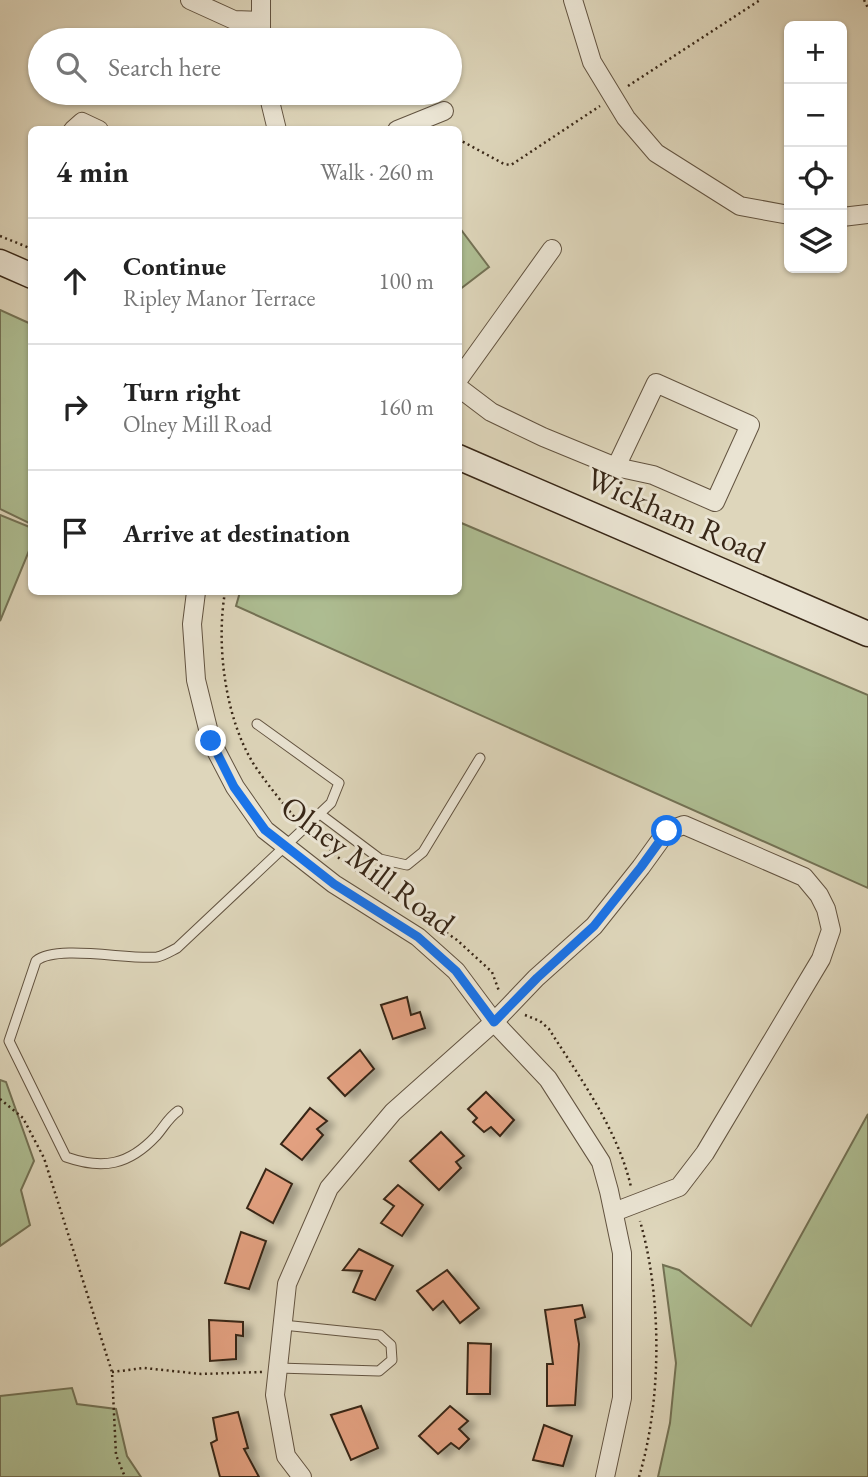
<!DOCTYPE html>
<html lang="en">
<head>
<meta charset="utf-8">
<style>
  :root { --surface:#fff; --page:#f6f6f6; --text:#222; --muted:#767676; --line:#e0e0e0 }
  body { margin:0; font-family:"EB Garamond",serif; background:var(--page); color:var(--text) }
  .controls { position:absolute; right:21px; top:21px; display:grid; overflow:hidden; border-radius:10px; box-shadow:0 2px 5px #0004 }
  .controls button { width:63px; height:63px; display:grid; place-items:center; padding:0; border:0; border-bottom:2px solid var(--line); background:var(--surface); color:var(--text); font:35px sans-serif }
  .stop { position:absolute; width:21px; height:21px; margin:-16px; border:5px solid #1a73e8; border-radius:50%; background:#fff }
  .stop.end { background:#1a73e8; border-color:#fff; box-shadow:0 2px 7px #0008 }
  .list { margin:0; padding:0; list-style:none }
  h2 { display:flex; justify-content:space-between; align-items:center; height:91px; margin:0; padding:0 28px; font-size:30px }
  h2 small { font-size:23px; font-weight:400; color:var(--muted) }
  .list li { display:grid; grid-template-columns:46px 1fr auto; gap:21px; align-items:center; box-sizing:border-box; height:126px; padding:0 28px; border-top:2px solid var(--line) }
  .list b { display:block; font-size:26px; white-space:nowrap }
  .list p { margin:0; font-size:23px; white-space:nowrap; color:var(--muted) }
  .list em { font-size:23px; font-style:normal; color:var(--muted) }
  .icon { flex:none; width:38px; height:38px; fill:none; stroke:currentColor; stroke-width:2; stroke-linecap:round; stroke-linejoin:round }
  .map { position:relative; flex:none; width:868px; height:1477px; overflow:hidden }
  .search { position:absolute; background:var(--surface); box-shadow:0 2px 5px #0004; left:28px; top:28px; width:434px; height:77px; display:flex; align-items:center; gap:18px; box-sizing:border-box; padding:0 24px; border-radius:38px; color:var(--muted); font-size:26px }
  .panel { position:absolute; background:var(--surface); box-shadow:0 2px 5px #0004; left:28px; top:126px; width:434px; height:469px; border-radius:10px }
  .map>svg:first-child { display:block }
</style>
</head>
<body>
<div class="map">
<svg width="868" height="1477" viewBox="0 0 868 1477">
  <defs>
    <filter id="shadow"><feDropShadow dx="8" dy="4.5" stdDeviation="3.5" flood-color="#0004"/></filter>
  </defs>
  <rect width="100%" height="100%" fill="#ded6bb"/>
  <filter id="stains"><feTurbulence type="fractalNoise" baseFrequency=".00286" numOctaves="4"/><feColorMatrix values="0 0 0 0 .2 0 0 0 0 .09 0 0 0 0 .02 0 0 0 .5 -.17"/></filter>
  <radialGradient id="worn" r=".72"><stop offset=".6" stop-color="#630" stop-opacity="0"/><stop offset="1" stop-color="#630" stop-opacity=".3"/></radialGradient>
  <!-- green -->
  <g fill="#aebe93" stroke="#737255" stroke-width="2">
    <path d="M459 227 489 267 459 290Z"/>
    <path d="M0 310 31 324V524L0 509Z"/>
    <path d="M0 515 32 528 31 546 0 621Z"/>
    <path d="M459 522 868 695V888L236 606 240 592H458Z"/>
    <path d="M0 1080 6 1082 34 1161 21 1190 30 1225 0 1246Z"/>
    <path d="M868 1114V1477H658L670 1423 676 1363 663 1265 679 1270 751 1326Z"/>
    <path d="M72 1388 77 1404 116 1409 127 1456 141 1477H0V1396Z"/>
  </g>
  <!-- building -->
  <g fill="#e2a080" stroke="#382717" stroke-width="2" filter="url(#shadow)">
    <path d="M407 997 411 1015 420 1012 425 1028 393 1039 381 1005Z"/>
    <path d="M360 1050 374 1069 345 1096 328 1078Z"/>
    <path d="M486 1092 514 1120 500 1136 491 1127 484 1132 473 1122 477 1118 468 1109Z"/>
    <path d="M310 1108 327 1121 317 1129 323 1135 302 1160 281 1144Z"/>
    <path d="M441 1132 464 1156 456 1162 461 1168 439 1190 410 1161Z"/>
    <path d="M266 1169 292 1184 273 1223 247 1208Z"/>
    <path d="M398 1185 423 1205 402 1236 381 1223 394 1206 384 1199Z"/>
    <path d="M241 1232 266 1241 249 1289 225 1283Z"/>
    <path d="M359 1249 393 1266 375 1300 353 1292 362 1271 343 1270Z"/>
    <path d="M447 1270 479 1308 460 1323 443 1301 433 1310 417 1291Z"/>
    <path d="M582 1305 585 1317 575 1320 579 1344 575 1405 547 1406V1364H553L545 1310Z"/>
    <path d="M209 1320 243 1322V1336L236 1335V1359L210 1361Z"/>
    <path d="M468 1343 491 1344 490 1394H467Z"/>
    <path d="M361 1406 378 1448 351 1460 331 1415Z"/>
    <path d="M450 1406 468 1421 459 1429 469 1439 459 1449 451 1443 438 1454 419 1436Z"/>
    <path d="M238 1412 248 1448 244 1449 259 1477H220L211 1443 217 1440 213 1418Z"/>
    <path d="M544 1425 572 1436 563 1466 533 1460Z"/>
  </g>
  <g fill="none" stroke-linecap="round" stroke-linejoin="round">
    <!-- lane casing -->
    <g stroke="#625340" stroke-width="11">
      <g id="lane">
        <path d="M320 814 380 859 407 865 423 852 480 758"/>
        <path d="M178 1111C168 1118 164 1127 156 1136 129 1165 103 1170 66 1157L9 1041 36 961C57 944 128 960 157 957 163 956 171 951 177 948L331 803 339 783 257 724"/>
        <path d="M278 1368 379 1371 392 1360 391 1345 380 1335 283 1325"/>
      </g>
    </g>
    <!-- street casing -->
    <g stroke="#625340" stroke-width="20">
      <g id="street">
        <path d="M190 0 234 20 261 21"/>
        <path d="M573 0 592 62 626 118 656 153 740 206 789 215"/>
        <path d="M261 40V0"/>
        <path d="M268 93 277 130"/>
        <path d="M73 130 82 122 99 130"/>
        <path d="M397 130 444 111"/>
        <path d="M842 217 868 214"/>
        <path d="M458 380 552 249"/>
        <path d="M458 387 491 412 543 437 616 467 653 475 715 502 750 425 656 383 616 467"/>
        <path d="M196 592 192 624 196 680 211 741 235 787 265 830 334 884 418 937 456 971 494 1022 548 1079 601 1162 609 1191 622 1253V1398L605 1477"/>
        <path d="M302 1477 286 1456 275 1395 287 1284 329 1188 393 1112 494 1022 536 978 594 926 641 867 667 831 684 825 804 877 819 895 826 909 831 930 821 959 705 1153 679 1187 614 1212"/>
      </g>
    </g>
    <!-- secondary casing -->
    <g stroke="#382717" stroke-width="27">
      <g id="secondary">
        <path d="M0 262 32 276"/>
        <path d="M458 457 868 634"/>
      </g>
    </g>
    <!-- path -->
    <g stroke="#382717" stroke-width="2.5" stroke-dasharray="2 3.5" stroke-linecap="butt">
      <path d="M864 0 868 8"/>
      <path d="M628 86 760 0"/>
      <path d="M458 139 504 164 511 165 600 106"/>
      <path d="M0 236 32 249"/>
      <path d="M225 592C216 645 225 717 253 763 266 783 281 801 296 819"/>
      <path d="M312 837 344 862 457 940 492 972 499 991"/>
      <path d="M525 1015 540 1021 549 1029C580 1078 618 1130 631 1187"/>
      <path d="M0 1099 23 1118 44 1158 112 1372 116 1455 125 1477"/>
      <path d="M112 1372 144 1368 201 1374 262 1372"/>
      <path d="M639 1477C662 1400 662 1297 640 1221"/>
    </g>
    <!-- lane -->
    <use href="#lane" stroke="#eae4d3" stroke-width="9"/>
    <!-- street -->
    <use href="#street" stroke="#eae4d3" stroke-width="18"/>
    <!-- secondary -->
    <use href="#secondary" stroke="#eae4d3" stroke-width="24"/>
  </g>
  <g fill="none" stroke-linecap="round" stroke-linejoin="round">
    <!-- route -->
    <path stroke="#1a73e8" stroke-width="9" d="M211 741 234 787 265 830 334 884 418 937 456 971 494 1022 537 978 594 926 641 867 667 831"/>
  </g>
  <g text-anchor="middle" stroke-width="6" stroke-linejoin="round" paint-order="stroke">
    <!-- street labels -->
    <g font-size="32" fill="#382717" stroke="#eae4d3">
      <text transform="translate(676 515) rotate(24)" y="11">Wickham Road</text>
      <text transform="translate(368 865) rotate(37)" y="11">Olney Mill Road</text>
    </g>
  </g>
  <rect width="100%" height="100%" filter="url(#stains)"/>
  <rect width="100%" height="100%" fill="url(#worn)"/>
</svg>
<div class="controls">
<button>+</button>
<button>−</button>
<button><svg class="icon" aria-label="locate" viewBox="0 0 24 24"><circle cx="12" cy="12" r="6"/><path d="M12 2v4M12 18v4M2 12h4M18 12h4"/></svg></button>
<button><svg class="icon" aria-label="layers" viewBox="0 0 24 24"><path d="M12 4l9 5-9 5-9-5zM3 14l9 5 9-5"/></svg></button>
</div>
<div class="stop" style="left:667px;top:831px"></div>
<div class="stop end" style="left:211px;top:741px"></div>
<div class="search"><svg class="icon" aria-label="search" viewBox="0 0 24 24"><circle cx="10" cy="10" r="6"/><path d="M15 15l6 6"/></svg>Search here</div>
<section class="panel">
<h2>4 min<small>Walk · 260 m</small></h2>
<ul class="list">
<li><svg class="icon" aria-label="ahead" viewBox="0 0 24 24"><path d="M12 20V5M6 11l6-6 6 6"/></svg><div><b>Continue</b><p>Ripley Manor Terrace</p></div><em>100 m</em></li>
<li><svg class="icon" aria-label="right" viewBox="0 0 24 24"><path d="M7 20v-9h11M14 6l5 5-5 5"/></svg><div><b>Turn right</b><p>Olney Mill Road</p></div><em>160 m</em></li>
<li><svg class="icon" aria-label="arrive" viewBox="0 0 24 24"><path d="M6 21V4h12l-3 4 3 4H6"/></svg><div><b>Arrive at destination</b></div></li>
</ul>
</section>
</div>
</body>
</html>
